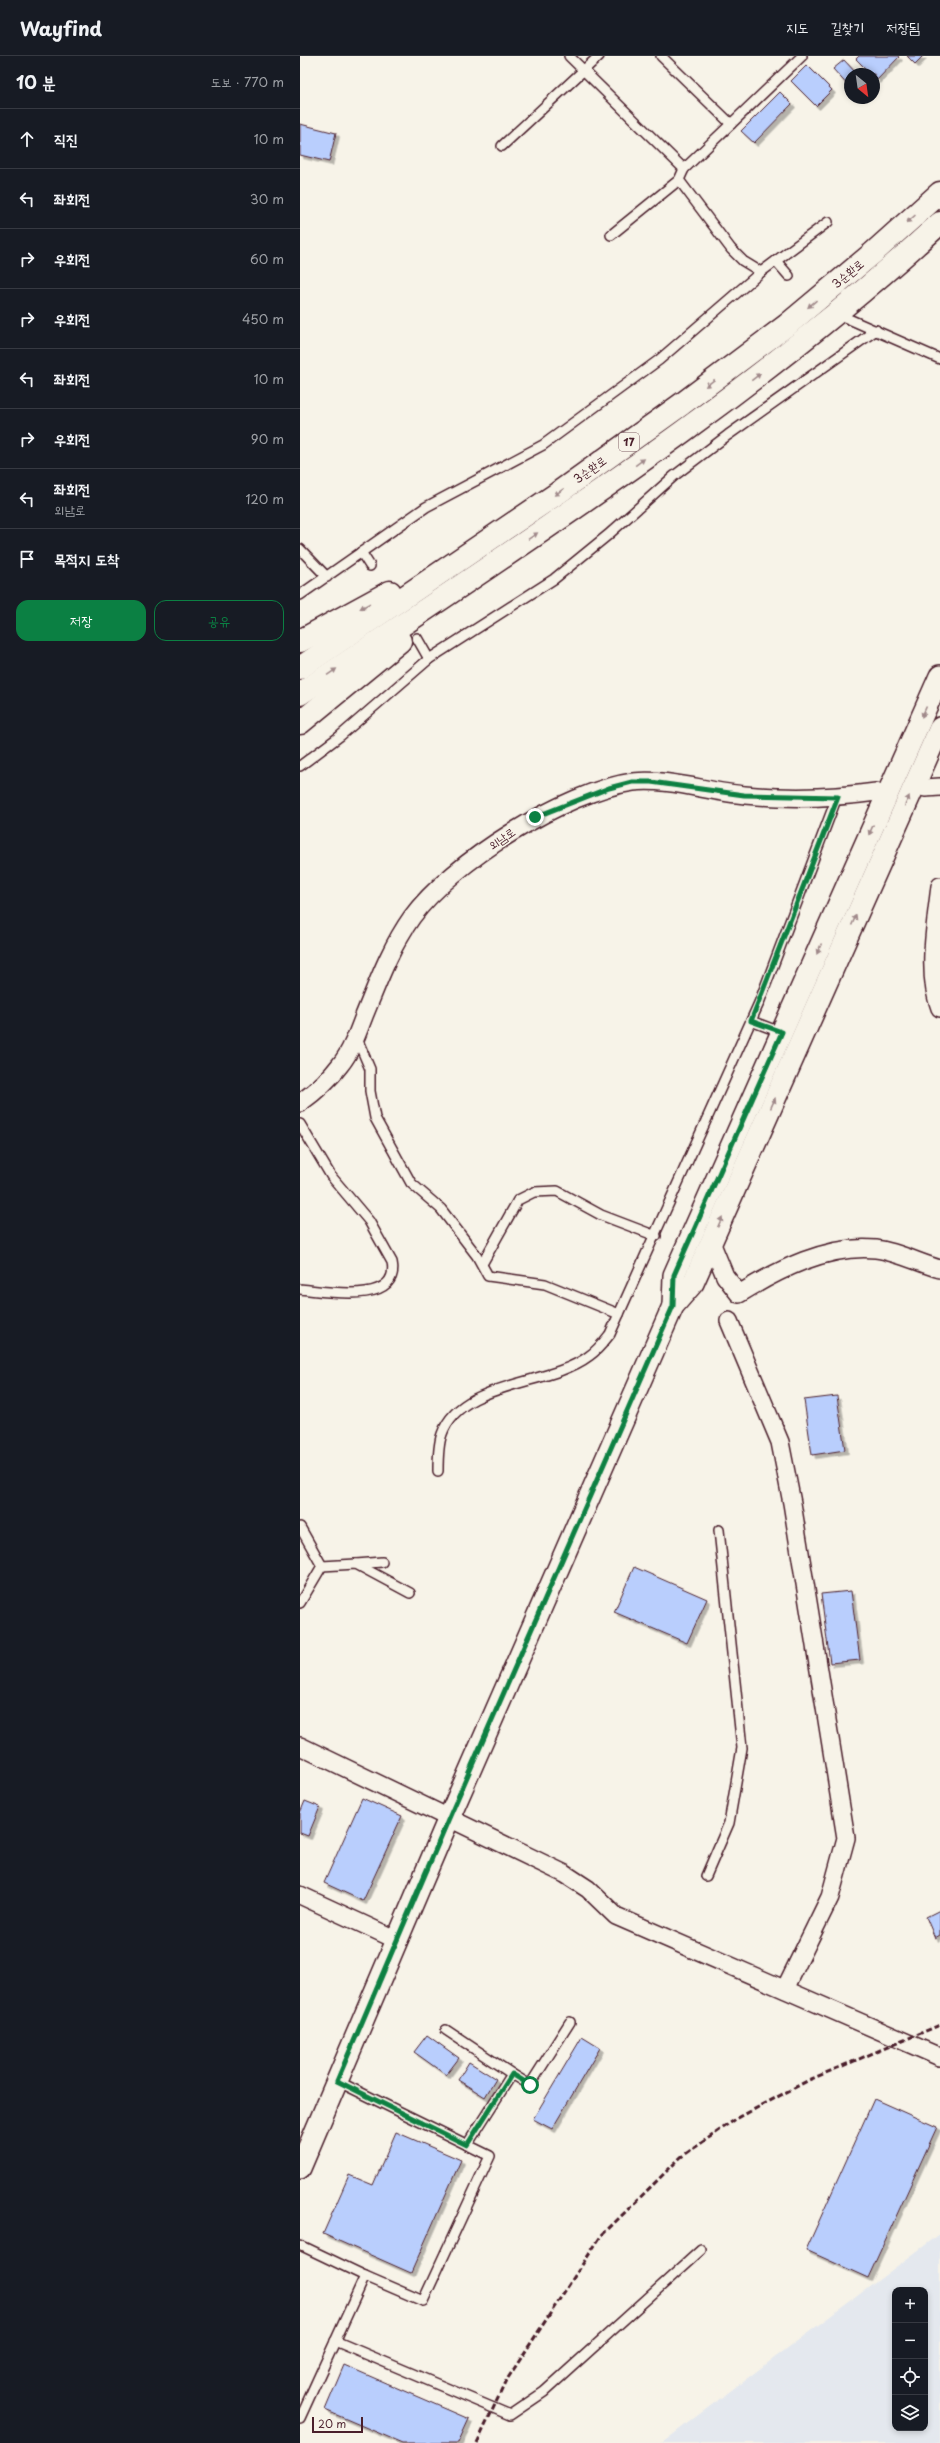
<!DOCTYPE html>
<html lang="ko">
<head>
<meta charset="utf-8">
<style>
  :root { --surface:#171b24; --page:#20242c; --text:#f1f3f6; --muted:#9ea1a6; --line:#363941; --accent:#0b8043 }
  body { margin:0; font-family:"Playpen Sans","Poor Story",sans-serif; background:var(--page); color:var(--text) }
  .controls { position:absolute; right:12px; bottom:12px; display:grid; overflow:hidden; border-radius:8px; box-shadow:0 2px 6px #0003 }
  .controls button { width:36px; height:36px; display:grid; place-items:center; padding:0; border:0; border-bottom:1px solid var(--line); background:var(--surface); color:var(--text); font:20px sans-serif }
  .compass { position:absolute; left:544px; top:12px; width:36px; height:36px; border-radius:50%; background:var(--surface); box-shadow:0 2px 6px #0003; rotate:151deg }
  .scale { position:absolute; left:12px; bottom:10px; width:51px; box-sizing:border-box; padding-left:4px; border:2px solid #4a1f2b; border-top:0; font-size:11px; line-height:14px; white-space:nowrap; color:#4a1f2b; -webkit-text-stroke:3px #f7f3e8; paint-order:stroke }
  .stop { position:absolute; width:12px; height:12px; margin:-9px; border:3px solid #0b8043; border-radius:50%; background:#fff }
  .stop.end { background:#0b8043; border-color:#fff; box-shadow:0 1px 4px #0008 }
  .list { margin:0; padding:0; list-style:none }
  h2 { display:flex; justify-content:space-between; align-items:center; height:52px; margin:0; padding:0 16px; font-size:17px }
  h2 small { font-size:13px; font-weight:400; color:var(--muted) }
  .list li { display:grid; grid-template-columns:26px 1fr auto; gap:12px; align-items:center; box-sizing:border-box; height:60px; padding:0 16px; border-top:1px solid var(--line) }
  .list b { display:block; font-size:15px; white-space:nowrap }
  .list p { margin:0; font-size:13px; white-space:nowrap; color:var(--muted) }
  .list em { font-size:13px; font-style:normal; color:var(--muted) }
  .actions { display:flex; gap:8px; padding:12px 16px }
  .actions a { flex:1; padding:9px 0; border:1px solid var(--accent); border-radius:12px; text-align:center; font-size:14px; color:var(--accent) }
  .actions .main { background:var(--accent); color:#fff }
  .icon { flex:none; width:22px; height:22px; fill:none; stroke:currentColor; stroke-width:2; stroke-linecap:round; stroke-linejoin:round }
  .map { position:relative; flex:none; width:640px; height:2387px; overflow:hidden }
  header { display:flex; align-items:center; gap:24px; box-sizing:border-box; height:56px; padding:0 20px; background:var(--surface); border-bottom:1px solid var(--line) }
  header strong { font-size:19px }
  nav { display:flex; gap:22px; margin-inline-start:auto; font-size:14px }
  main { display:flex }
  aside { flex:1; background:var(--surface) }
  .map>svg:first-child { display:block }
</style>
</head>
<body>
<header>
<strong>Wayfind</strong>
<nav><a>지도</a><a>길찾기</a><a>저장됨</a></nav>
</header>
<main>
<aside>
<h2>10 분<small>도보 · 770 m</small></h2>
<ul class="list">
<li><svg class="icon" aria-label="ahead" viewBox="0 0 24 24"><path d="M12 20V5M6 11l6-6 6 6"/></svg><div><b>직진</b></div><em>10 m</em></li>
<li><svg class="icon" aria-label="left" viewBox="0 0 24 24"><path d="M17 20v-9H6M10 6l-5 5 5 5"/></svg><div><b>좌회전</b></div><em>30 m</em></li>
<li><svg class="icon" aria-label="right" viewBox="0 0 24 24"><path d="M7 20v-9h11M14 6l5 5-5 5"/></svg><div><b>우회전</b></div><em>60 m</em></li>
<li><svg class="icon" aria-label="right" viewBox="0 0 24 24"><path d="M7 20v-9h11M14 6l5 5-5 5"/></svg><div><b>우회전</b></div><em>450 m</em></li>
<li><svg class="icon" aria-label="left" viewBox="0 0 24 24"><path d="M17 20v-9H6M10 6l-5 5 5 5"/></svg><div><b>좌회전</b></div><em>10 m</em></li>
<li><svg class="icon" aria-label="right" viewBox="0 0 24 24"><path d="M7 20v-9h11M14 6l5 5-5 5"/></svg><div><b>우회전</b></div><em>90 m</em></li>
<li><svg class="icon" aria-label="left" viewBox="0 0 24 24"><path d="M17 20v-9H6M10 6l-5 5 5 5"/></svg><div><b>좌회전</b><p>외남로</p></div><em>120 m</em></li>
<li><svg class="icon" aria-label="arrive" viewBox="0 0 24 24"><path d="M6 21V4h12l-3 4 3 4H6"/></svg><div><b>목적지 도착</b></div></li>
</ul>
<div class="actions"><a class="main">저장</a><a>공유</a></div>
</aside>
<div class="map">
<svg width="640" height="2387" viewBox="0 0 640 2387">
  <defs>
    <filter id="shadow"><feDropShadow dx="3.5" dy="3.5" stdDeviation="0" flood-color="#0004"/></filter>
  </defs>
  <rect width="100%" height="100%" fill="#f7f3e8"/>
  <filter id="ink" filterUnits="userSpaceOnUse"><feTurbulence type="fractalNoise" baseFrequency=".025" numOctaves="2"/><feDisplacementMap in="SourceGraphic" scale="8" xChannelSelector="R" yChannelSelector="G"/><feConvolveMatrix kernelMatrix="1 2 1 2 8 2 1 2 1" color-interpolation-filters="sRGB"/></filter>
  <g filter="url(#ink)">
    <!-- built -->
    <path fill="#e4e8ee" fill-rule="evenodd" d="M640 2178V2387H362L393 2363ZM595 2234H625V2372H595Z"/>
    <!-- building -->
    <g fill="#b9cefd" stroke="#4a1f2b" filter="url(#shadow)">
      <path d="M559 0H598L599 1 577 24 574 18H571L556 3Z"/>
      <path d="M607 0H623L615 8Z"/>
      <path d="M544 4 557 18H550V32L533 13Z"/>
      <path d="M507 9 532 34 516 50 491 25Z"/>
      <path d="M480 36 492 48 454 87 441 75Z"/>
      <path d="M0 68 36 77 29 106 0 99Z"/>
      <path d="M537 1340 545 1394 512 1399 504 1344Z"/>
      <path d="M334 1511 407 1543 387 1587 314 1556Z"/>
      <path d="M551 1535 560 1604 530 1607 521 1538Z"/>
      <path d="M62 1742 102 1760 63 1845 24 1827Z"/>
      <path d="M5 1745 20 1751 8 1780 0 1777V1757Z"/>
      <path d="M640 1854V1879L635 1882 626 1861Z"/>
      <path d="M127 1979 159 2002 146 2019 114 1996Z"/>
      <path d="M282 1981 300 1992 252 2073 233 2063Z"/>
      <path d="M169 2006 196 2023 185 2041 158 2024Z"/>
      <path d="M574 2043 637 2071 568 2222 506 2194Z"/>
      <path d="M96 2076 161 2104 111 2217 23 2178 49 2119 73 2129Z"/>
      <path d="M44 2309 169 2363 158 2387H102L25 2354Z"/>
    </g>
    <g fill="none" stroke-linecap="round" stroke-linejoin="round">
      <!-- service casing -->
      <g stroke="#4a1f2b" stroke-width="12">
        <g id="service">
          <path d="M269 0 384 113"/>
          <path d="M361 0 431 68"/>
          <path d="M202 90 299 0"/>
          <path d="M379 124 431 193 443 205 461 216"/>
          <path d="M311 179 379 124 384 113 502 0"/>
          <path d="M476 205 489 220"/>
          <path d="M542 260 640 303"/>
          <path d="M0 493 27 521"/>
          <path d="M61 496 70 510"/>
          <path d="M0 539 126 451 243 389 359 304 461 216 528 166"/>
          <path d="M117 582 129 603"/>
          <path d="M0 710 40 680 129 603 254 523 308 479 374 420 428 379 576 274"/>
          <path d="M451 965 483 977"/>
          <path d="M56 980 70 1013V1035L75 1062 111 1127 141 1153 177 1200 188 1220 245 1228 319 1258"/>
          <path d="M0 1068 31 1120 69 1165 92 1206C101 1250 24 1235 0 1233"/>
          <path d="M182 1208 218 1144 234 1136 257 1135 301 1159 356 1180"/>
          <path d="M138 1415C138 1403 138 1389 142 1378 161 1324 248 1331 289 1300 298 1294 303 1287 310 1278L459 947 537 741"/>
          <path d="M0 1471 22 1510 0 1547"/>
          <path d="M56 1508 82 1506"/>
          <path d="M22 1510 56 1508 110 1537"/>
          <path d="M406 1820 429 1767 442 1692 419 1474"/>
          <path d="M146 1974 212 2018 167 2089"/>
          <path d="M212 2018 230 2029 270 1966"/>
          <path d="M37 2025 190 2100 123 2245 65 2220"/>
          <path d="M0 2189 65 2220 0 2362"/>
          <path d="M35 2285 210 2359 244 2336 401 2194"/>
        </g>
      </g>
      <!-- minor casing -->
      <g stroke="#4a1f2b" stroke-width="20">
        <g id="minor">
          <path d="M625 732 640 731"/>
          <path d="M640 830C636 866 626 918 640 952"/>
          <path d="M0 1047C15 1036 29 1024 40 1009 51 996 58 976 64 960 78 926 90 892 112 861 151 807 265 735 333 726 370 722 408 736 445 739 489 743 533 742 576 736"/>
          <path d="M411 1186 425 1220 439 1238C478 1214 528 1188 576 1193 598 1196 619 1207 640 1213"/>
          <path d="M429 1265 480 1386 492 1447 546 1782 530 1841 485 1933"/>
          <path d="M0 1690 265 1818 288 1833 316 1860 640 2001"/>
          <path d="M0 1839 97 1884"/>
        </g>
      </g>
      <!-- tertiary casing -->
      <g stroke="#4a1f2b" stroke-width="24">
        <g id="tertiary">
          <path d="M373 1250 374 1219 640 620"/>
          <path d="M0 2112 149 1762 373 1250 393 1227 640 672"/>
        </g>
      </g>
      <!-- trunk casing -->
      <g stroke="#4a1f2b" stroke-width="25">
        <g id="trunk">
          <path d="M0 585 90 536"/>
          <path d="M0 612 258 437 382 348 487 269 573 197 640 137"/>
          <path d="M0 638C219 489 445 347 640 167"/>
          <path d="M0 667 100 585"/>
        </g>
      </g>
      <!-- service -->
      <use href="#service" stroke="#f7f3e8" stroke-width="9"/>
      <!-- minor -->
      <use href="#minor" stroke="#f7f3e8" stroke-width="17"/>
      <!-- tertiary -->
      <use href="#tertiary" stroke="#f7f3e8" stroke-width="21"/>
      <!-- trunk -->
      <use href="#trunk" stroke="#f7f3e8" stroke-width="22"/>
      <!-- rail -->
      <path stroke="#4a1f2b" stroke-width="3" stroke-dasharray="6 3" stroke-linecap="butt" d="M177 2387 206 2325 301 2180 381 2101 436 2063 509 2024 640 1969"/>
    </g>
    <!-- one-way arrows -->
    <defs><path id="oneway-solid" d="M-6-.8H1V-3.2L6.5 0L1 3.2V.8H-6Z"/></defs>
    <g fill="#a0898a">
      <use href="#oneway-solid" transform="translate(611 163) rotate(138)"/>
      <use href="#oneway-solid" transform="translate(512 248) rotate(140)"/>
      <use href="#oneway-solid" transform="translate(456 321) rotate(-38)"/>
      <use href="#oneway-solid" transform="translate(410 327) rotate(143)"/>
      <use href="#oneway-solid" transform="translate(340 406) rotate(-36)"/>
      <use href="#oneway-solid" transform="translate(259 436) rotate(145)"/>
      <use href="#oneway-solid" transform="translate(233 480) rotate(-34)"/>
      <use href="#oneway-solid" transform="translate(65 550) rotate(152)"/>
      <use href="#oneway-solid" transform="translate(32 616) rotate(-34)"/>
      <use href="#oneway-solid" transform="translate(624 656) rotate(114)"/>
      <use href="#oneway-solid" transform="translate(607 745) rotate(-66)"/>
      <use href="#oneway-solid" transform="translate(571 774) rotate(114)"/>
      <use href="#oneway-solid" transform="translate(554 864) rotate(-66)"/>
      <use href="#oneway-solid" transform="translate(519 893) rotate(114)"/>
      <use href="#oneway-solid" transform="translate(473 1047) rotate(-66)"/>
      <use href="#oneway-solid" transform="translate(420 1166) rotate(-66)"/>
    </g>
  </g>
  <g fill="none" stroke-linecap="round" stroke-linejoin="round" filter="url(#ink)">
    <!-- route -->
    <path stroke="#0b8043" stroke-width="5" d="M230 2029 212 2018 167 2089 37 2025 149 1762 373 1250 374 1219 482 976 451 965 538 741 444 739 351 726H332L309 732 235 761"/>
  </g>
  <g text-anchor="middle" stroke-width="3" stroke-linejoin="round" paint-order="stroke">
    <!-- shield labels -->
    <rect fill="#f7f3e8" stroke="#7e5f64" stroke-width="1" x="319" y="377" width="20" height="18" rx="3"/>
    <g font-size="11" font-weight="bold" fill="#4a1f2b">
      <text x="329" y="390">17</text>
    </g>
    <!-- street labels -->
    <g font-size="12" fill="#4a1f2b" stroke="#f7f3e8">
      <text transform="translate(548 218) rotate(-40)" y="4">3순환로</text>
      <text transform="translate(290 414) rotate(-36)" y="4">3순환로</text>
      <text transform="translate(202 783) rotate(-35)" y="4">외남로</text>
    </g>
  </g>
</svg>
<div class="controls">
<button>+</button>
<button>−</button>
<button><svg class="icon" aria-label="locate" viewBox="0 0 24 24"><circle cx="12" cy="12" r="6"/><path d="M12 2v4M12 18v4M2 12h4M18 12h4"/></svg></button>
<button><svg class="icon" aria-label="layers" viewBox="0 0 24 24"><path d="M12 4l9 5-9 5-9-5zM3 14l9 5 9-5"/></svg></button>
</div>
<svg class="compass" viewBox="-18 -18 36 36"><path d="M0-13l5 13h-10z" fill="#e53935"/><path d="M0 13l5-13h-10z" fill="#9ea1a6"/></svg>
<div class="scale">20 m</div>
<div class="stop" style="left:230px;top:2029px"></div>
<div class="stop end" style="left:235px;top:761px"></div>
</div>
</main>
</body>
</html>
